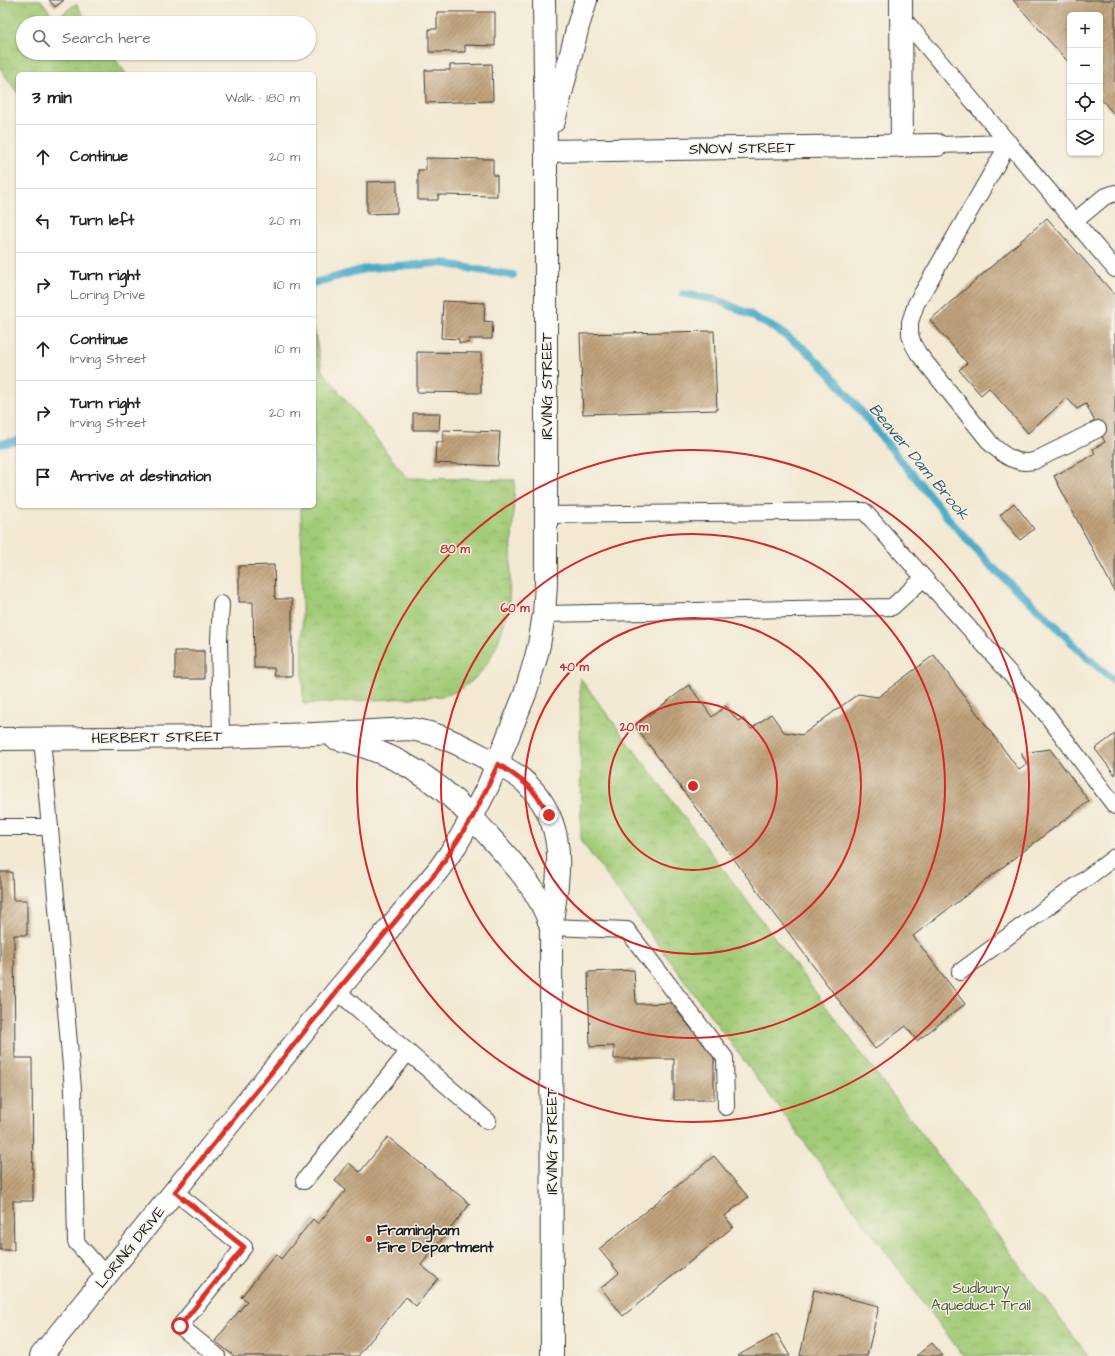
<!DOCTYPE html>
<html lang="en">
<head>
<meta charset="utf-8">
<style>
  :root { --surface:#fff; --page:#f2f2f2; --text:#222; --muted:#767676; --line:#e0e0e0 }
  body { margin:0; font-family:"Architects Daughter",sans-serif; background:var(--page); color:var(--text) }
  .controls { position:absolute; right:12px; top:12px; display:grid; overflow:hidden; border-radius:6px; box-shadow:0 1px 3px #0004 }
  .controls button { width:36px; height:36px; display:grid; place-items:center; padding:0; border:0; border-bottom:1px solid var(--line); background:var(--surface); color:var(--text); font:20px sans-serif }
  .stop { position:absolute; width:12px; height:12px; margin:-9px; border:3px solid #d93025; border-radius:50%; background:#fff }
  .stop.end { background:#d93025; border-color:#fff; box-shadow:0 1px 4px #0008 }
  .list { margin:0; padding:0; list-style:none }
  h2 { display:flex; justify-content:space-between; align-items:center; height:52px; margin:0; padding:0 16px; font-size:17px }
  h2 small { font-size:13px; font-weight:400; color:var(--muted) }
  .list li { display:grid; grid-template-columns:26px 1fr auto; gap:12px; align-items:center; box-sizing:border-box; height:64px; padding:0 16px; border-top:1px solid var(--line) }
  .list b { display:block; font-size:15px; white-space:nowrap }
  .list p { margin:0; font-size:13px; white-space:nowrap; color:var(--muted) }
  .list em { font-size:13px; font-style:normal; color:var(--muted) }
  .icon { flex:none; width:22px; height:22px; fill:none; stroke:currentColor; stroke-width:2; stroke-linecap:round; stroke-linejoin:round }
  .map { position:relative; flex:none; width:1115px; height:1356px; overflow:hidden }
  .search { position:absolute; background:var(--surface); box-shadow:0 1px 3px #0004; left:16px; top:16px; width:300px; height:44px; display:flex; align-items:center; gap:10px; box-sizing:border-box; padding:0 14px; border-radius:22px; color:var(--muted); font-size:15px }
  .panel { position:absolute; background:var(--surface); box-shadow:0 1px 3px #0004; left:16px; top:72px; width:300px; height:436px; border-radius:6px }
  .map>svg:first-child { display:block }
</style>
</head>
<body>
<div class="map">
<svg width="1115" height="1356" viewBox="0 0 1115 1356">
  <defs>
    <pattern id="park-crowns" width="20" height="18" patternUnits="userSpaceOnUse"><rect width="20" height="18" fill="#a1ca76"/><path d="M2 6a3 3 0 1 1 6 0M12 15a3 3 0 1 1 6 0" fill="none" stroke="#8aad66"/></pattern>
    <pattern id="building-hatch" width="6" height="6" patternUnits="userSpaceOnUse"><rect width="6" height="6" fill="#bfa27c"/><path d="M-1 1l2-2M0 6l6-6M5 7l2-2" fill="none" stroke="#9a8365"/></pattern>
  </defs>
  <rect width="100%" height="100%" fill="#f7f3e8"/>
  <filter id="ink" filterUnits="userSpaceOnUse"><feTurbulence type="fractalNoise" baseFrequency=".025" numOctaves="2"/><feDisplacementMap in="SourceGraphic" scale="8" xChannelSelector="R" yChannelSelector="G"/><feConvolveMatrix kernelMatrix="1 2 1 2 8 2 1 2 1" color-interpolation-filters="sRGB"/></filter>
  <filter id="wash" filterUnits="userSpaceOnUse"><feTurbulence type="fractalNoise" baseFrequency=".012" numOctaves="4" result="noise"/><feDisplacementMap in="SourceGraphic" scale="16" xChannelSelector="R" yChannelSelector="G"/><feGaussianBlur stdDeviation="0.9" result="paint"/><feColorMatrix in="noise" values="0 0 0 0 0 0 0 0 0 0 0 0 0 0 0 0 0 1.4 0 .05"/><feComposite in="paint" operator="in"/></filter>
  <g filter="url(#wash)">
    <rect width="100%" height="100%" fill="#f3e9d3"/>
    <!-- park -->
    <g fill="url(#park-crowns)" stroke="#5e7349">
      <path d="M0 0H41L55 19 76 4 89 23H23V53H111L126 74H18V94L0 68Z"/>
      <path d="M314 328 322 370 407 478 515 480 509 602C501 642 487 683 444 696L303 704 301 506H314Z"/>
      <path d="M580 678 1088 1356H963L581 841Z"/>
    </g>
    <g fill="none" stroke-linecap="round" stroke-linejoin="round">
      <!-- stream -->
      <g stroke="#46a9c6" stroke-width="8">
        <path d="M314 283 368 268 442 263 479 270 513 275"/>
        <path d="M683 294 717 300 749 314 779 331 806 350 831 375 954 525 991 566 1049 619 1082 653 1115 681"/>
        <path d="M0 444 18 441"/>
      </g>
    </g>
    <g id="blocks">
      <!-- building -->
      <g fill="url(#building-hatch)">
        <path d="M49 0H64L55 7Z"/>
        <path d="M1013 0H1115V115L1100 98V15H1070V64Z"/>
        <path d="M437 12H495V46L465 45V52H429V29H437Z"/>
        <path d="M492 64 493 101 426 103 425 70H450V65Z"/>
        <path d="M426 158 493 159V175H497V196L438 195V200H418V170H426Z"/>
        <path d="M397 181V213L367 214V182Z"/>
        <path d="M1047 218 1115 295V592L1054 476 1095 454 1093 449 1105 442 1086 404 1077 409 1067 398 1028 433 989 388 981 395 959 370 967 363 930 320Z"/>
        <path d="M443 301 485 303 484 321 493 322 492 339H469V343H459V339L441 338Z"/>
        <path d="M714 331 717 410 583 414 580 334Z"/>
        <path d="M417 352 481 353V393L417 392Z"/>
        <path d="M413 413H440L439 430H413Z"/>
        <path d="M443 430 500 432 498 466 435 463 436 442H443Z"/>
        <path d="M1014 503 1034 529 1020 540 1000 515Z"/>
        <path d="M274 565 275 599H292V676H275L274 668H254L253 602H239V566Z"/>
        <rect x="175" y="651" width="29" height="28"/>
        <path d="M934 655 1019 770 1027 764 1021 753 1050 749 1089 801 913 936 965 1004 917 1041 906 1026 875 1049 635 726 689 685 712 717 726 706 738 721 743 718 751 729 771 714 784 732 802 735 858 694 878 697Z"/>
        <path d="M1115 734V775L1095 749Z"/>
        <path d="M0 872H12L13 900H27V935H14L15 1058H32L33 1201H13L14 1250H0Z"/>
        <path d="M634 970 636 1004 677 1003V1011L714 1057V1100H674V1059H614V1046L590 1047 588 972Z"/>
        <path d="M388 1137 470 1204 421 1265 438 1279 416 1306 406 1297 358 1356H234L215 1341 247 1301 241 1297 276 1254 281 1259 313 1219 318 1224 346 1190 335 1181 349 1163 360 1172Z"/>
        <path d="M714 1156 748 1197 725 1216 733 1227 623 1316 601 1288 619 1273 599 1249Z"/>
        <path d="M814 1290 879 1306 867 1356H800Z"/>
        <path d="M777 1334 790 1356H737Z"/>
        <path d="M932 1343 943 1356H916Z"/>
      </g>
    </g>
  </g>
  <g filter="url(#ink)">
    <use href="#blocks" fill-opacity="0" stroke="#3c3b37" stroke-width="1"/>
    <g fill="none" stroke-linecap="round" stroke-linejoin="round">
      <!-- service casing -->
      <g stroke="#3c3b37" stroke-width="18">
        <g id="service">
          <path d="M901 16 1115 269"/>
          <path d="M1009 143 916 304 910 322V334L913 344 918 353 992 445C1005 456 1016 465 1034 461L1098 429"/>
          <path d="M937 145 1009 143"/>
          <path d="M1075 221 1104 197 1115 193"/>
          <path d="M547 515 864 511 1046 714 1115 806"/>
          <path d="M544 614 892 607 924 578"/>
          <path d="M221 737 219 640 221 604"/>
          <path d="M42 738 73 1089 76 1242 106 1276"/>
          <path d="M0 827H50"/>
          <path d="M551 927 627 930 725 1058 726 1107"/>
          <path d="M960 972 1115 857"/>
          <path d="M337 991 488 1121"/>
          <path d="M304 1181 408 1052"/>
          <path d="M175 1192 244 1247 180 1326 217 1356"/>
        </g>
      </g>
      <!-- minor casing -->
      <g stroke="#3c3b37" stroke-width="24">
        <g id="minor">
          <path d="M901 0 902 146"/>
          <path d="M546 151 937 145"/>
          <path d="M335 738C390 751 433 776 472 817"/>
          <path d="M0 739 221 737 314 734 410 729C442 733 470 750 497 764"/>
        </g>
      </g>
      <!-- tertiary casing -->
      <g stroke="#3c3b37" stroke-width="24">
        <g id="tertiary">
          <path d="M554 121 578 26 586 0"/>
          <path d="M497 764C508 770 520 776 528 785 569 826 559 875 551 927L552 1356"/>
          <path d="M472 817C501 851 538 884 551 927"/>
          <path d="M41 1356 337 991 439 869 456 845 472 817 488 786 525 694 535 661 539 645 544 614 546 583V151L544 0"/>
        </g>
      </g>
      <!-- service -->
      <use href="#service" stroke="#fff" stroke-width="16"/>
      <!-- minor -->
      <use href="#minor" stroke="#fff" stroke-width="22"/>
      <!-- tertiary -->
      <use href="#tertiary" stroke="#fff" stroke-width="22"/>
    </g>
  </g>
  <g fill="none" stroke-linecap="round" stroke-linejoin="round" filter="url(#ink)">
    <!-- route -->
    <path stroke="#d93025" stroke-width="5" d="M180 1326 244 1247 175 1192 337 991 439 869 472 818 488 786 498 764C522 780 535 788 549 815"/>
  </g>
  <!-- distance rings -->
  <g fill="none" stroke="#d62828" stroke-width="2">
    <circle cx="693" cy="786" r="84"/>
    <circle cx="693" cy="786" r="168"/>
    <circle cx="693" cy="786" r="252"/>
    <circle cx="693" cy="786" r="336"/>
  </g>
  <!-- markers -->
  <circle fill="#c8321e" stroke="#f7f3e8" stroke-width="1.5" cx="369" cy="1239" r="4"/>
  <g text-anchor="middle" stroke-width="3" stroke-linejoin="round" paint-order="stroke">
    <!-- street labels -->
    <g font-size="15" fill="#1c1c1c" stroke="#f7f3e8">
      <text transform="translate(742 148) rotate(-1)" y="5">SNOW STREET</text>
      <text transform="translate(547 386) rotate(-90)" y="5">IRVING STREET</text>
      <text transform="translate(157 737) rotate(-1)" y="5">HERBERT STREET</text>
      <text transform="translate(552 1141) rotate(-90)" y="5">IRVING STREET</text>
      <text transform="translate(130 1247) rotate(-51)" y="5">LORING DRIVE</text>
    </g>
    <!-- poi labels -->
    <g font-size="15" font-weight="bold" fill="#1c1c1c" stroke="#f7f3e8" text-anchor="start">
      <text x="377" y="1235">Framingham<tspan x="377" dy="17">Fire Department</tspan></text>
    </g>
    <!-- park labels -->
    <g font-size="15" fill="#4b593c" stroke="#f7f3e8">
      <text x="981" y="1293">Sudbury<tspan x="981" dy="17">Aqueduct Trail</tspan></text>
    </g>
    <!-- water labels -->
    <g font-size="16" font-style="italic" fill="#2f5b68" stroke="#f7f3e8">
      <text transform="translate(920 461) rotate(50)" y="6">Beaver Dam Brook</text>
    </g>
  </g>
  <circle cx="693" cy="786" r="6" fill="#d62828" stroke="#f7f3e8" stroke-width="2"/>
  <g font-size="12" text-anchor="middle" font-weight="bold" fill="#d62828" stroke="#f7f3e8" stroke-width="3" stroke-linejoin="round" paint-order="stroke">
    <text x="455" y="553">80 m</text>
    <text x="515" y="612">60 m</text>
    <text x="574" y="671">40 m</text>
    <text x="634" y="731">20 m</text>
  </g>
</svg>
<div class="controls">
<button>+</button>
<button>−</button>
<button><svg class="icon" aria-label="locate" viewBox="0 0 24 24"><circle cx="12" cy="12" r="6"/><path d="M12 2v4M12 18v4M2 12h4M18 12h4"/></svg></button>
<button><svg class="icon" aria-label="layers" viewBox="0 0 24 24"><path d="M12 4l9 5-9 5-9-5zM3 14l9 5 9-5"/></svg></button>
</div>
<div class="stop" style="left:180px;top:1326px"></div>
<div class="stop end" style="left:549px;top:815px"></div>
<div class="search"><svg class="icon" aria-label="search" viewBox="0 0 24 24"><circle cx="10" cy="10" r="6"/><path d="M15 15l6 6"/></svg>Search here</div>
<section class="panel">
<h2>3 min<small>Walk · 180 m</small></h2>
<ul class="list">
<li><svg class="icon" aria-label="ahead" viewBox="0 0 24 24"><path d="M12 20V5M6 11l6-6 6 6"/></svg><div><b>Continue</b></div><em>20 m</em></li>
<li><svg class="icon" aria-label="left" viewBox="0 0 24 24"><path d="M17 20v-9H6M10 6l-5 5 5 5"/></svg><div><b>Turn left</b></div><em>20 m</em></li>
<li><svg class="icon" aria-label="right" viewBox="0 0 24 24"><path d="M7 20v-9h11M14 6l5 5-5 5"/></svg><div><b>Turn right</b><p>Loring Drive</p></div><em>110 m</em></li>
<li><svg class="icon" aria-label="ahead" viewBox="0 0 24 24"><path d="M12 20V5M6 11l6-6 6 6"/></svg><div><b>Continue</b><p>Irving Street</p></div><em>10 m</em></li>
<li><svg class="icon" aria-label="right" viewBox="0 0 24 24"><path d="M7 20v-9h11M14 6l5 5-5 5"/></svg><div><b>Turn right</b><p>Irving Street</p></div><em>20 m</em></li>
<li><svg class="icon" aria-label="arrive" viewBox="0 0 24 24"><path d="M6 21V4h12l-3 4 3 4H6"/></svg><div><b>Arrive at destination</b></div></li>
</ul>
</section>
</div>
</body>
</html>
